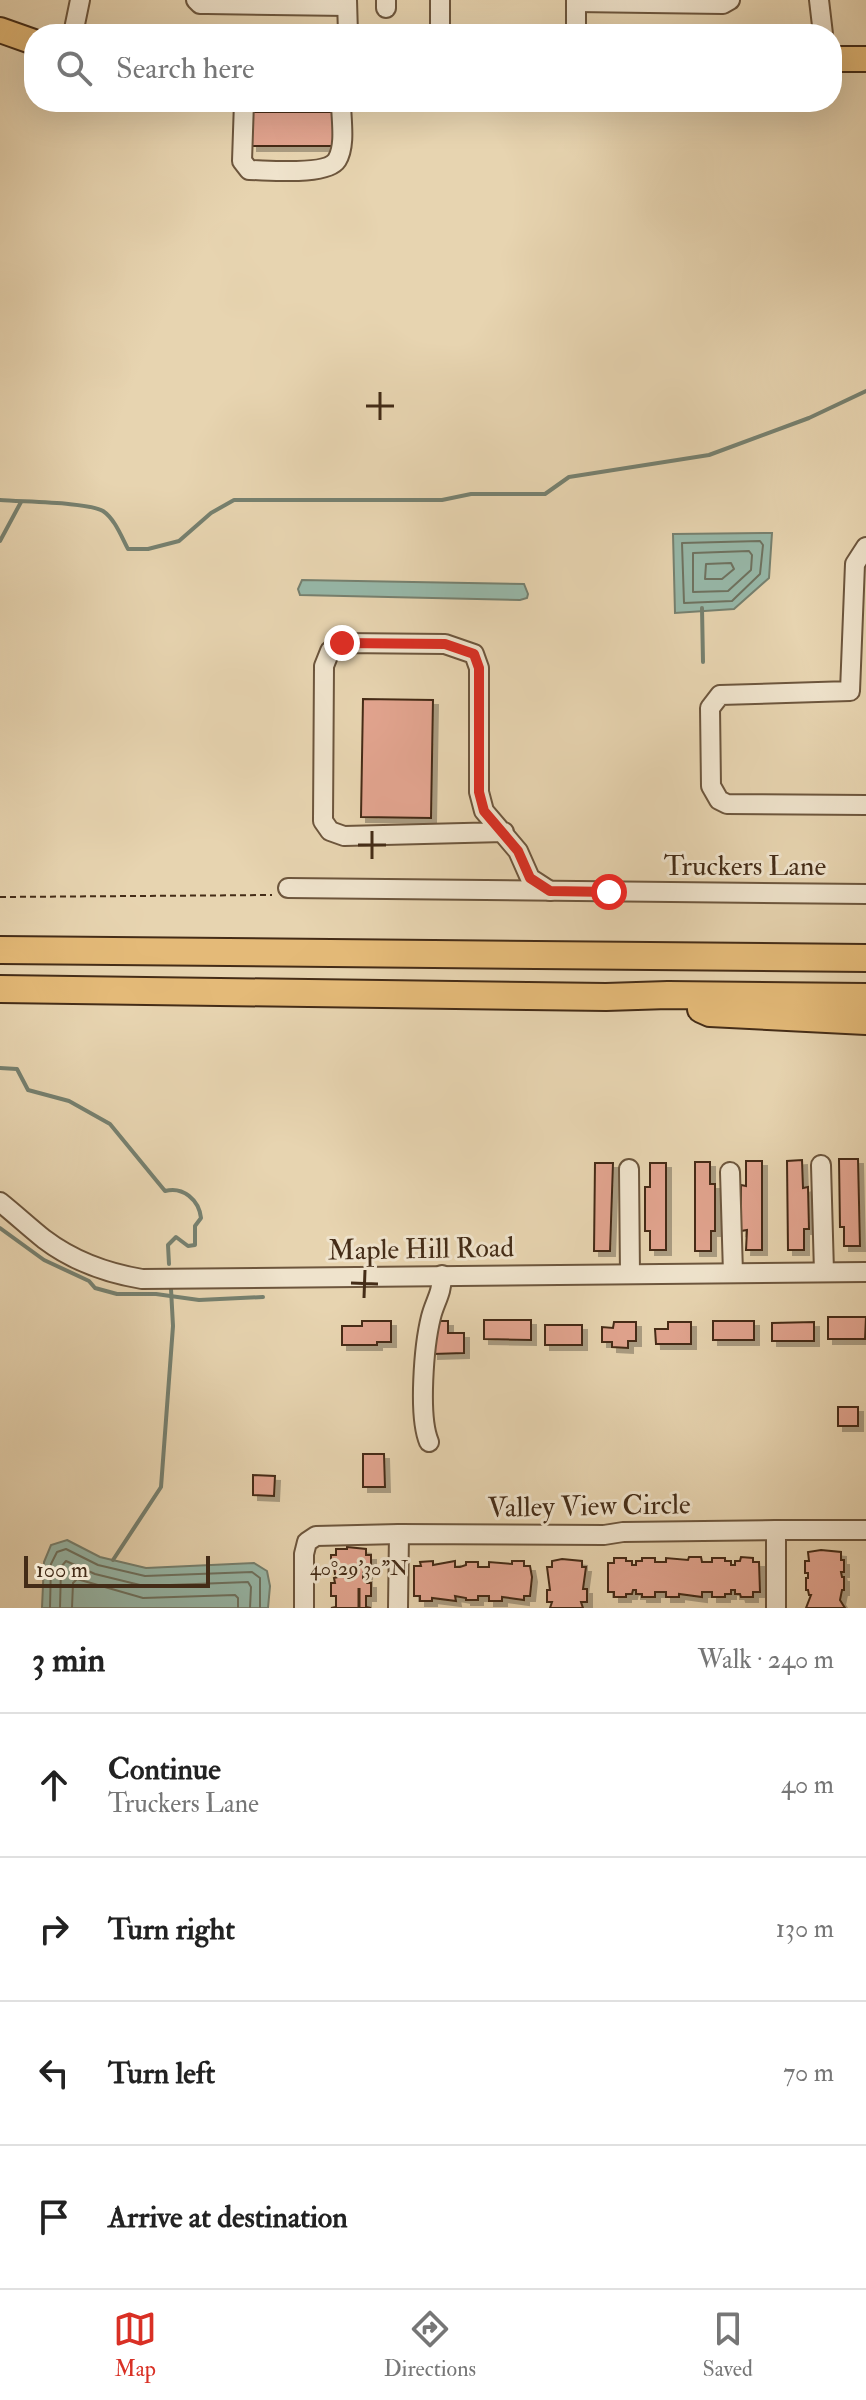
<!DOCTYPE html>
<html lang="en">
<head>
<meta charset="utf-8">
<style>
  :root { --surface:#fff; --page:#f6f6f6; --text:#222; --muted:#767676; --line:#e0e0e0; --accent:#d93025 }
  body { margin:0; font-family:"IM FELL Double Pica",serif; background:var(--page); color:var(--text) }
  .scale { position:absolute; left:24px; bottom:20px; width:186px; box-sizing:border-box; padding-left:8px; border:4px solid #442c17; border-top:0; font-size:22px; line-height:28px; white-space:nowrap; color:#442c17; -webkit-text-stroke:6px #efe3cc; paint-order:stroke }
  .stop { position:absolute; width:24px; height:24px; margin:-18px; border:6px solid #d93025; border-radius:50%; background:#fff }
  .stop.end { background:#d93025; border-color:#fff; box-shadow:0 2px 8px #0008 }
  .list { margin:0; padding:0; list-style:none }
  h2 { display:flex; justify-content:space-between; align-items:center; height:104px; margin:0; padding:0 32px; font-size:34px }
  h2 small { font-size:26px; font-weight:400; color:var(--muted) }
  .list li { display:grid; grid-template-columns:52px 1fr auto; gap:24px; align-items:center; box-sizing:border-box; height:144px; padding:0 32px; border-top:2px solid var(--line) }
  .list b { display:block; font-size:30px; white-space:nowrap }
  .list p { margin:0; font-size:26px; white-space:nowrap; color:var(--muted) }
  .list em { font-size:26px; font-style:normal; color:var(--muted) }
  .icon { flex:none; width:44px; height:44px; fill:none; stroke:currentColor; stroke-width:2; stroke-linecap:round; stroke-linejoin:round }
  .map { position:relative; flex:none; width:866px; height:1608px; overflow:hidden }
  .search { position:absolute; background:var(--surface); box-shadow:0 8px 32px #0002; left:24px; right:24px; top:24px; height:88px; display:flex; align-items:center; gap:20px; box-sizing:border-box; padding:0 28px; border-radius:32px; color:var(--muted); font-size:30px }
  .sheet { height:680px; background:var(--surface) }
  nav { display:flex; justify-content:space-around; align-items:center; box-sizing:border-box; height:112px; border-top:2px solid var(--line); background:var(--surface); font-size:22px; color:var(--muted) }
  nav a { display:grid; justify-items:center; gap:4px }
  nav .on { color:var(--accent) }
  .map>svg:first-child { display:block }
</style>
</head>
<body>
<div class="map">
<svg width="866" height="1608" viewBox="0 0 866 1608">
  <defs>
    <filter id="shadow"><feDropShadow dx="5" dy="5" stdDeviation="0" flood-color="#0004"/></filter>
  </defs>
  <rect width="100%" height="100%" fill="#e7d4b0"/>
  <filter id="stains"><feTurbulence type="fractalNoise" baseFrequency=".0025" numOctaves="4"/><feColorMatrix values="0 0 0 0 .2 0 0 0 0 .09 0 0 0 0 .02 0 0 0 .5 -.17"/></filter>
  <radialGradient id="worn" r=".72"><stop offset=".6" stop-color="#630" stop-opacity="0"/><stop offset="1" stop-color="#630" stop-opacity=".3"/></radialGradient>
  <!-- water -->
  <g fill="#97b8a9" stroke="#76806f" stroke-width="2">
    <path d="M772 533 769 578 734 609 675 613 673 534Z"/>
    <path d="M302 580 524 584 528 594 527 598 520 600 300 595 298 589Z"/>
    <path d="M67 1540 100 1557 146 1568 254 1563 267 1571 270 1586 268 1608H42L44 1562 51 1545Z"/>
  </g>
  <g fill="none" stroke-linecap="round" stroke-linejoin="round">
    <!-- shore -->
    <g stroke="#6e7260" stroke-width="2">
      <path d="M760 541 763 545 760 574 732 601 684 603 682 543Z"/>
      <path d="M749 551 752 555 751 570 728 591 693 592V553Z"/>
      <path d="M731 563 734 569 722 579H705L706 564Z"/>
      <path d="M50 1608 51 1564 57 1552 66 1549 98 1565 145 1576 252 1572 260 1578V1608"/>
      <path d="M60 1608 61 1567 66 1561 95 1574 144 1586 248 1582 251 1587 250 1608"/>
      <path d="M72 1608 73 1583 77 1579 143 1598 235 1595 238 1598V1608"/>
    </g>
    <!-- stream -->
    <g stroke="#76806f" stroke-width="4">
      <path d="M0 500C22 502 88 502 103 511 115 519 122 538 128 549H148L179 541 211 513 234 500H442L471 494H545L569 477 709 455 809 418 866 391"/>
      <path d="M0 541 21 502"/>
      <path d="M702 608 703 662"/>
      <path d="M0 1068 17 1069 28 1090 69 1101 110 1124 165 1191C183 1186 199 1200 201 1218L195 1226V1245L188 1246 176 1237 168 1245 169 1264"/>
      <path d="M0 1228 44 1260 89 1281 95 1288 117 1294H156L199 1300 263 1297"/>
      <path d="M113 1560 161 1487 173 1326 171 1289"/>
    </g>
  </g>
  <!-- building -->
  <g fill="#e2a48f" stroke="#442c17" stroke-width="2" filter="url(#shadow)">
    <rect x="252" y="112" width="84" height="34"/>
    <path d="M363 699 433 700 431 818 361 817Z"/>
    <path d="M839 1159H858L860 1246H844V1227H840Z"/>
    <path d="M802 1160 803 1188 808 1187 809 1229H804V1250H788L787 1161Z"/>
    <path d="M746 1161H762V1250H746L747 1230 741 1231V1185L746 1186Z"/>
    <path d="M695 1162H710V1184H715V1231H711V1251H695Z"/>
    <path d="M595 1163H613L610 1251H594Z"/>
    <path d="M650 1163H666V1250H650V1231H645V1187H650Z"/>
    <path d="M828 1317H866L865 1339H828Z"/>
    <path d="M484 1320H531V1340L484 1339Z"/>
    <path d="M362 1321H391V1342H377V1345H342V1326H362Z"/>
    <path d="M433 1321H448V1333H464V1353L433 1354Z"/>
    <rect x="713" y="1321" width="41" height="19"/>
    <path d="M614 1322H636V1341H628V1348L612 1347V1342H602V1327L613 1328Z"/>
    <path d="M668 1322H691V1344H656L655 1329H668Z"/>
    <path d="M814 1322V1341H772V1323Z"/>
    <rect x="545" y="1325" width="37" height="20"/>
    <rect x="838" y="1407" width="20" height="19"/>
    <path d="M363 1454H384L385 1487H363Z"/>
    <path d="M253 1475 275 1476 274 1496 253 1495Z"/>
    <path d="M347 1547 366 1549V1555H371V1567H368L367 1574 363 1573V1578L367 1577V1583H371V1596H366V1607L371 1608H331L336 1607V1596H331V1583H335L334 1578 338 1577V1574H335L334 1567 331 1568V1555H336V1549H347Z"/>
    <path d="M821 1550 841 1552V1560H844V1572H841L842 1577H844V1590H842L840 1600 845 1608H806L811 1595H809L808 1590H806V1578H808V1573H805V1561H809L808 1552Z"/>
    <path d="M689 1557H701L702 1562H712V1558H725V1561H731V1565H735V1561H740L741 1557 753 1558V1562H759L760 1592H753V1597H741L740 1594H735V1590H731V1594H725V1597H712V1592H702V1597L679 1594V1597H666V1592H655V1597H642V1594H636V1590H633L632 1594H626V1597H614V1592H608V1563H614V1558H626V1561H632V1565H636V1561H642V1558H655V1562H666V1558L688 1560Z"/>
    <path d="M562 1559 582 1561V1567H586L583 1589H587V1602H581L583 1608H550L552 1602H547V1590H550L547 1567H552V1561Z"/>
    <path d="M433 1561V1565L455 1561V1567H460L466 1565V1562H478V1567H489V1562L512 1564V1561H524V1566H530L532 1577 530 1596H524V1600L502 1597V1601H489V1596H478V1600H466V1598L455 1596 456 1601 432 1598V1601H420V1596H414V1566H421L420 1562Z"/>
  </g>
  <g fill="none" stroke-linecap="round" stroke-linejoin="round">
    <!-- minor casing -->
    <g stroke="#6d563d" stroke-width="22">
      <g id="minor">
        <path d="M196 0 200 4H207L347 6"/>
        <path d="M347 0 348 34"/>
        <path d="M386 0V8"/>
        <path d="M440 0V34"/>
        <path d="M576 0V34"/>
        <path d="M819 0 823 34"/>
        <path d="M576 2 723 4 730 0"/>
        <path d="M73 34 80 0"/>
        <path d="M244 102 242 161 249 170C268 170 327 176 337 160 346 145 341 119 341 102"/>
        <path d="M866 547 855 564 850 691 720 695 710 708 711 786 719 800 727 804 866 805"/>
        <path d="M504 832 344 836 330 831 323 821 324 666 330 651 342 643 445 644 474 654 479 668V792L484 811 518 851 530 878 550 891"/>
        <path d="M288 888 866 894"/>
        <path d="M821 1165 824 1272"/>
        <path d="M629 1169 630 1274"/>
        <path d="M730 1172 733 1273"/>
        <path d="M0 1202C15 1214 29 1227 44 1239 73 1261 106 1273 142 1279L866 1272"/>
        <path d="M429 1442C418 1416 424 1345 431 1317 435 1301 442 1294 442 1275"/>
        <path d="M776 1530H866"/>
        <path d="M304 1608V1554L307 1542 316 1536 399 1534"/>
        <path d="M398 1608 399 1534 604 1535 623 1532 776 1530V1608"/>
      </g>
    </g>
    <!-- major casing -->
    <g stroke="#442c17" stroke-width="28">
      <g id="major">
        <path d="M0 30 34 42"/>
        <path d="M832 59H866"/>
      </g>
    </g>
    <!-- highway casing -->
    <g stroke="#442c17" stroke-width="30">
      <g id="highway">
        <path d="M0 950 866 958"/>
        <path d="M0 989 606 997 668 995 866 997"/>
        <path d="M701 1009 710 1013 866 1021"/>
      </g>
    </g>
    <!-- path -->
    <path stroke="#442c17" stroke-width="2" stroke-dasharray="6 4" stroke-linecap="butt" d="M0 897 272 895"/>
    <!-- minor -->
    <use href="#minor" stroke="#efe3cc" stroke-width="18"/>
    <!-- major -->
    <use href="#major" stroke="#e4ba78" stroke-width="24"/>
    <!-- highway -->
    <use href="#highway" stroke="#e4ba78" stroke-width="26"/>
  </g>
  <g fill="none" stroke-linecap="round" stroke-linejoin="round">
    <!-- route -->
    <path stroke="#d93025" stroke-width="10" d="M342 643 445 644 474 654 479 668V792L484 811 518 851 530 878 550 891 609 892"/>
  </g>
  <!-- ticks -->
  <path fill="none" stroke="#442c17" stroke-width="3" d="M366 406H394M380 420V392M358 845H386M372 859V831M351 1283 378 1284M364 1298 365 1270M359 1608V1588"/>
  <g text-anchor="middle" stroke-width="6" stroke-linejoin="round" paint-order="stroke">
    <!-- street labels -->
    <g font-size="28" fill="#442c17" stroke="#efe3cc">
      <text x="745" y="875">Truckers Lane</text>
      <text transform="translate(421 1248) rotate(-1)" y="10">Maple Hill Road</text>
      <text transform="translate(589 1505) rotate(-1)" y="10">Valley View Circle</text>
    </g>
  </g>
  <g font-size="20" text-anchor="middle" fill="#442c17" stroke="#efe3cc" stroke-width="6" stroke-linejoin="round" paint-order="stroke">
    <text x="359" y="1575">40°29'30"N</text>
  </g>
  <rect width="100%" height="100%" filter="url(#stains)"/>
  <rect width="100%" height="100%" fill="url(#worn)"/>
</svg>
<div class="scale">100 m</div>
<div class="stop" style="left:609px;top:892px"></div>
<div class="stop end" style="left:342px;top:643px"></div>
<div class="search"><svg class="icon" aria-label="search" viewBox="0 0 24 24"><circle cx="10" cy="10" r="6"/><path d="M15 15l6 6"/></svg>Search here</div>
</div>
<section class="sheet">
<h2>3 min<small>Walk · 240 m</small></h2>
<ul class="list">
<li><svg class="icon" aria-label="ahead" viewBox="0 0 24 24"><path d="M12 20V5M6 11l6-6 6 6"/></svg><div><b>Continue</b><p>Truckers Lane</p></div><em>40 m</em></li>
<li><svg class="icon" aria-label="right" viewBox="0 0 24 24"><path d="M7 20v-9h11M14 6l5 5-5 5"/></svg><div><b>Turn right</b></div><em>130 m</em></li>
<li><svg class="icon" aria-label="left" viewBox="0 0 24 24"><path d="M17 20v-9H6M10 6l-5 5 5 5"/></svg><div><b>Turn left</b></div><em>70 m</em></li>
<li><svg class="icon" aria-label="arrive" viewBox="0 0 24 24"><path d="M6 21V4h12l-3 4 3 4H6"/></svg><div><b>Arrive at destination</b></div></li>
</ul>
</section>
<nav>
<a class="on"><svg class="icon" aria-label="map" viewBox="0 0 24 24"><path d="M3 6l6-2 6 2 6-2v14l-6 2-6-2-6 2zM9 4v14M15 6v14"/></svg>Map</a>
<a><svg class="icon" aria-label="directions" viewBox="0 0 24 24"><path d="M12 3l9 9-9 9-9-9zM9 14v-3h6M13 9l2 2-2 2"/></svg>Directions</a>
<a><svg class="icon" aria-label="saved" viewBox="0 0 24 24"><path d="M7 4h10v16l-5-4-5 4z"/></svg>Saved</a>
</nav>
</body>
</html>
